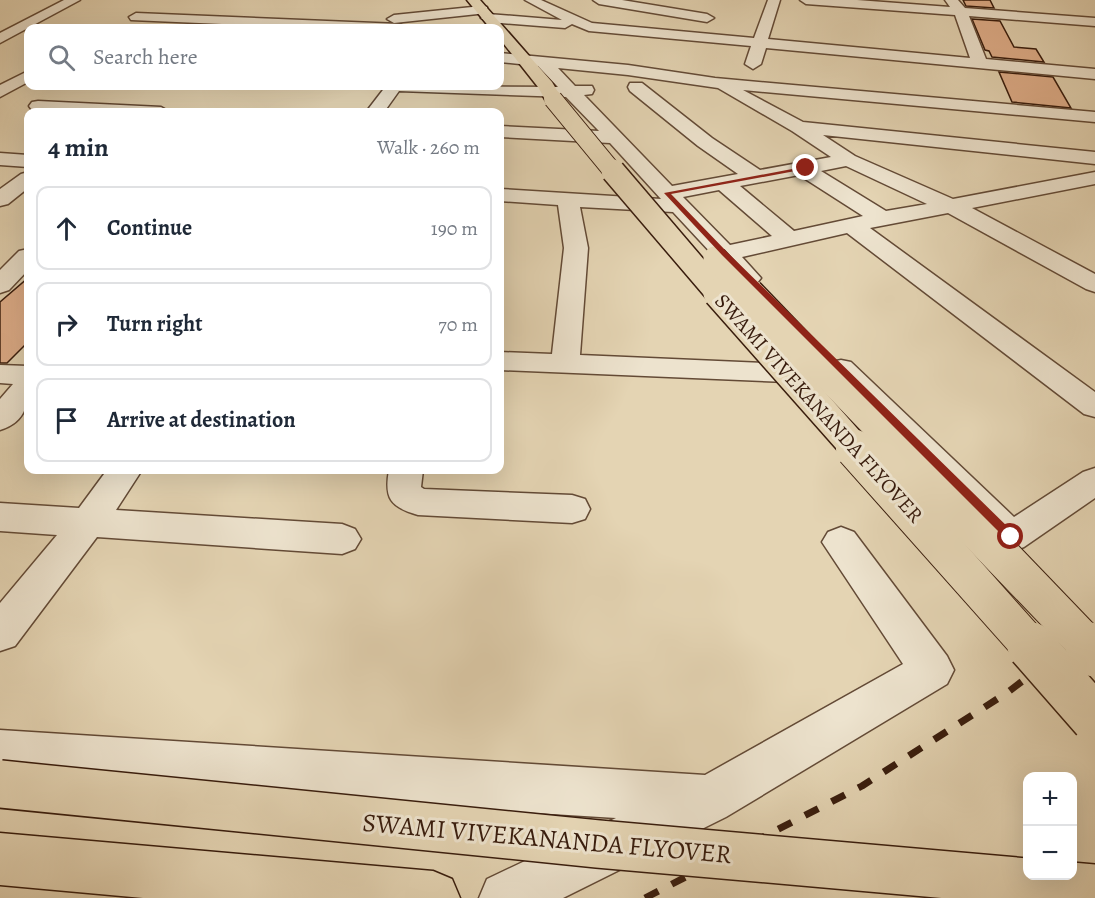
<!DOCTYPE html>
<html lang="en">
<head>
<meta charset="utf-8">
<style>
  :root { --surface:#fff; --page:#f6f6f7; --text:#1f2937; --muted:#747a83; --line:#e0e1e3 }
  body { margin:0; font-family:Alegreya,serif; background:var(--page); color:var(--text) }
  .controls { position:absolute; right:18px; bottom:18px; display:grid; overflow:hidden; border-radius:12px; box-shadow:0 6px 24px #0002 }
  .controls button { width:54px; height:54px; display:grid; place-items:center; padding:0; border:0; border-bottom:2px solid var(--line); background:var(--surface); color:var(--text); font:30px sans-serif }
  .stop { position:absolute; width:18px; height:18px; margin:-14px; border:4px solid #8f2418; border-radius:50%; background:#fff }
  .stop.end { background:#8f2418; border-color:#fff; box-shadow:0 2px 6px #0008 }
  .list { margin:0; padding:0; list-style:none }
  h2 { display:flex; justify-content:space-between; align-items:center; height:78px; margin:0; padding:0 24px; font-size:26px }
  h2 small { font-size:20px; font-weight:400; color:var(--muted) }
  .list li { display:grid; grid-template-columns:39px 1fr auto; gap:18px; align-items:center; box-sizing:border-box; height:84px; margin:0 12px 12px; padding:0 12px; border:2px solid var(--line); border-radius:12px }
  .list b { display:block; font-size:22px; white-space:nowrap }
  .list em { font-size:20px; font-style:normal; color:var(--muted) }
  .icon { flex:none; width:33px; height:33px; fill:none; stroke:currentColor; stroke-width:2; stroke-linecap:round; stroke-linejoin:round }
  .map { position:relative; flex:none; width:1095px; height:898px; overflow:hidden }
  .search { position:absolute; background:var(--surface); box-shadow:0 6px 24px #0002; left:24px; top:24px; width:480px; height:66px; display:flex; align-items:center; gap:15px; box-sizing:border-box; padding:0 21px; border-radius:12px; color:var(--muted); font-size:22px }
  .panel { position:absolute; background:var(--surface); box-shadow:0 6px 24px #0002; left:24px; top:108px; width:480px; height:366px; border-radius:12px }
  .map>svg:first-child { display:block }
</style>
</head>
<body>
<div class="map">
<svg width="1095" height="898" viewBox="0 0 1095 898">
  <rect width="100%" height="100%" fill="#e4d4b3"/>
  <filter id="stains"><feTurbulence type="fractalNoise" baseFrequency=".00333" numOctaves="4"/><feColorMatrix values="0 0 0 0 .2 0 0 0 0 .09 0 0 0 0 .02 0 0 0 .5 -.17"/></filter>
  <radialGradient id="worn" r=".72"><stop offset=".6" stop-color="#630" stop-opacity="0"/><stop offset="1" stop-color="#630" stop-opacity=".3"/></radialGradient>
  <!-- building -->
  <g fill="#e0af8b" stroke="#381c0d" stroke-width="1.5">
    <path d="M963 0H990L994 8 966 6Z"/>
    <path d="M972 19 1000 21 1014 47 1036 49 1044 62 992 57 989 51 985 50Z"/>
    <path d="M999 72 1053 77 1071 108 1012 102Z"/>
    <path d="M28 278V342L7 363H0V302Z"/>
  </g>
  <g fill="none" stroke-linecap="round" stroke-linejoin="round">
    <!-- minor casing -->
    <g stroke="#634a36" stroke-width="3">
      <g id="minor">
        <path d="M64 0H80L0 43V33Z"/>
        <path d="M525 0H541L592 23 754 38 768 0H780L768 39 970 58 955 15 806 4 800 0H857L950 7 945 0H958L965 8 1095 18V26L969 16 986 59 1095 69V79L766 48 761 64 753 69 745 64 751 46 589 31 572 24 565 28 488 22 481 18 488 14 562 20Z"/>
        <path d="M593 0H622L707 14 714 18 707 22 599 4Z"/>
        <path d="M482 6 487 7V13L394 23 387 19 394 15Z"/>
        <path d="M136 13 400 24 407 28H313L131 20 129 17Z"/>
        <path d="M500 53 628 65 715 78 1095 112V122L743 90 803 122 1095 152V164L823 135 855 156 953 199 1095 172V184L972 208 1095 274V292L1086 289 948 213 870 228 1095 392V417L1084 414 847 233 742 257 761 278 757 283 748 286 739 283 673 212 580 207 588 248 580 355 812 365 822 367 827 374 822 381 812 383 500 370V352L552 354 564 248 558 205 500 201V189L661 199 610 143 500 137V126L599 131 566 97 399 91 384 112H366L386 86 558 87 538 66 500 62ZM558 68 628 75 718 88 792 131 831 157 760 170 712 138 642 83H630L628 87 630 91 698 146 738 174 672 186 584 95 592 94 594 90 592 86H575ZM846 166 927 204 886 211 821 171ZM799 175 863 216 794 231 740 186ZM719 190 772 236 730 245 683 197Z"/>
        <path d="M28 71V82L0 97V85Z"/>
        <path d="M38 101 161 107 170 112H64L32 110 29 106 32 102Z"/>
        <path d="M0 153 28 155V167L0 165Z"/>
        <path d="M28 172V188L8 204 0 206V189L21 174Z"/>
        <path d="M28 249V270L9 290 0 293V270L19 251Z"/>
        <path d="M841 360 851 362 1014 517 1083 472 1095 468V498L1024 547 1011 552 998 547 831 376 826 369 831 362Z"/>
        <path d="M0 365 28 366C28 393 33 420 0 430V399L13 384 0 383Z"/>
        <path d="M107 470H142L116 510 342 524 355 529 361 539 355 549 342 554 97 537 15 646 0 651V603L57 535 0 531V503L79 508Z"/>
        <path d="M389 470H423L421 487 424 489 572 495 585 499 590 509 585 519 572 523 418 515C390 507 384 498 389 470Z"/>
        <path d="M841 527 854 532 947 656 954 670 947 684 726 817 563 898H479L487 879 616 818 59 783 0 776V730L705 775 903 664 822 542 828 532Z"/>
      </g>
    </g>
    <!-- major casing -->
    <g stroke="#381c0d" stroke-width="3">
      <g id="major">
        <path d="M467 0H480L552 82 562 99 559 103H547L538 87 500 39V28H490Z"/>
        <path d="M0 833 433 871 452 879 460 898H143L0 885Z"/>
      </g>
    </g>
    <!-- minor -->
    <use href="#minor" fill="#ede3ce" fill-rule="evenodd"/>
    <!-- major -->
    <use href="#major" fill="#e4d4b3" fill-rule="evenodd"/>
    <!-- rail-far1 -->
    <path stroke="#381c0d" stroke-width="5" stroke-dasharray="12 12" stroke-linecap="butt" d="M1067 648 1095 627"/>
    <!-- rail -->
    <path stroke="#381c0d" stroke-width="7" stroke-dasharray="15 15" stroke-linecap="butt" d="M645 898 862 786 1008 692 1069 646"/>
    <!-- major-bridge-far4 casing -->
    <g stroke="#381c0d" stroke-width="20" stroke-linecap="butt">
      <path id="major-bridge-far4" d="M553 99 614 173"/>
    </g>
    <!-- major-bridge-far3 casing -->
    <g stroke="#381c0d" stroke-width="26" stroke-linecap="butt">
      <g id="major-bridge-far3">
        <path d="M613 171 719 295"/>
        <path d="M715 258 750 295"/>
      </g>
    </g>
    <!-- major-bridge-far2 casing -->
    <g stroke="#381c0d" stroke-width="32" stroke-linecap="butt">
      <g id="major-bridge-far2">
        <path d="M718 293 857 450"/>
        <path d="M749 293 900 450"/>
      </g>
    </g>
    <!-- major-bridge-far1 casing -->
    <g stroke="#381c0d" stroke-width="40" stroke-linecap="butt">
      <g id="major-bridge-far1">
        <path d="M855 449 1032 648"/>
        <path d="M899 449 1090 648"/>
      </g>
    </g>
    <!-- major-bridge casing -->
    <g stroke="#381c0d" stroke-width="50" stroke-linecap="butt">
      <g id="major-bridge">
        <path d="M1031 646 1095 719"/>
        <path d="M1089 646 1095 653"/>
        <path d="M0 784 598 844 1095 888"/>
      </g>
    </g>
    <!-- major-bridge-far4 -->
    <use href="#major-bridge-far4" stroke="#e4d4b3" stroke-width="18"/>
    <!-- major-bridge-far3 -->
    <use href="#major-bridge-far3" stroke="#e4d4b3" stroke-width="23"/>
    <!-- major-bridge-far2 -->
    <use href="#major-bridge-far2" stroke="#e4d4b3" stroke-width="29"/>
    <!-- major-bridge-far1 -->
    <use href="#major-bridge-far1" stroke="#e4d4b3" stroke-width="38"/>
    <!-- major-bridge -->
    <use href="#major-bridge" stroke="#e4d4b3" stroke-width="47"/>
  </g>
  <!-- route -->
  <path fill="#8f2418" d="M808 166 806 169 671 194 727 252 1015 534V540H1007L722 255 664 193Z"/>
  <g text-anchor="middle" stroke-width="6" stroke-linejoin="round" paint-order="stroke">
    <!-- street labels -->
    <g font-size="21" fill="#381c0d" stroke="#ede3ce">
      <text transform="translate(819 408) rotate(48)" y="7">SWAMI VIVEKANANDA FLYOVER</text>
    </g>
    <!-- near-street labels -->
    <g font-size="26" fill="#381c0d" stroke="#ede3ce">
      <text transform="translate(547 838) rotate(5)" y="9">SWAMI VIVEKANANDA FLYOVER</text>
    </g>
  </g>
  <rect width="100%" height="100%" filter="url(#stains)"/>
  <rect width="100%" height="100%" fill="url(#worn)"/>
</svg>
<div class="controls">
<button>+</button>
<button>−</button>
</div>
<div class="stop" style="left:1011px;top:537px"></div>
<div class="stop end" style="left:806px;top:168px"></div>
<div class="search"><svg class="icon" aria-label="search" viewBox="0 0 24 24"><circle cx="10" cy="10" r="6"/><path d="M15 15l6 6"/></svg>Search here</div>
<section class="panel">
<h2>4 min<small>Walk · 260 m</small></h2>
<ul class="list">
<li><svg class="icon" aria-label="ahead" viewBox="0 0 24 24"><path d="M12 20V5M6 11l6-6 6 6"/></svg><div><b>Continue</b></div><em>190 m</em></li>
<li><svg class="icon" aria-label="right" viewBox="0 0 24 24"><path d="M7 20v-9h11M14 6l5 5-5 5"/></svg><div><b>Turn right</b></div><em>70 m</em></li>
<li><svg class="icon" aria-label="arrive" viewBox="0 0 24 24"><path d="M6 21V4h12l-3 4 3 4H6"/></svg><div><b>Arrive at destination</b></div></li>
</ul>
</section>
</div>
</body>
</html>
